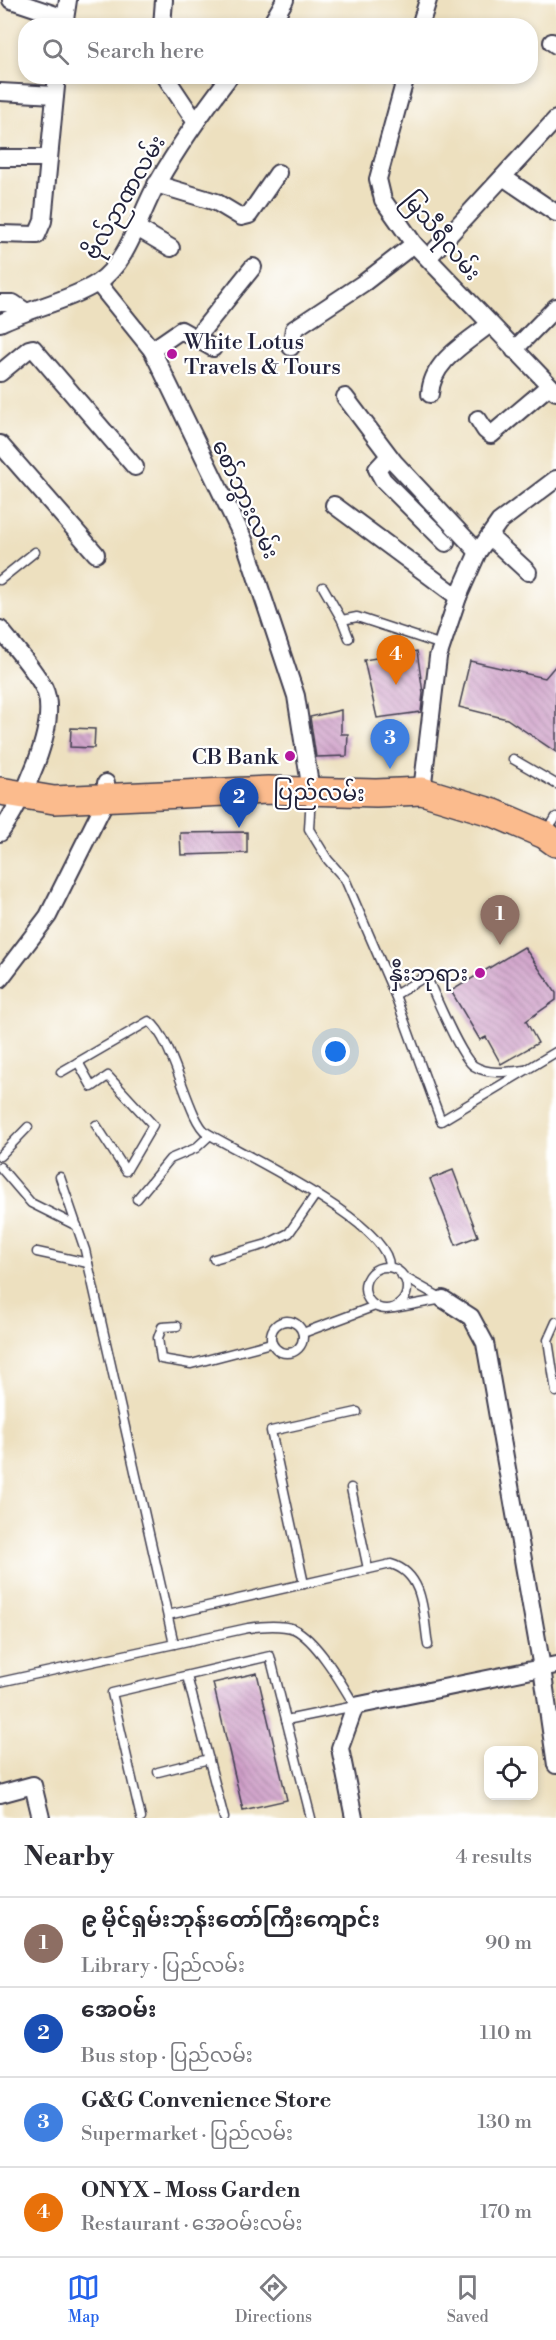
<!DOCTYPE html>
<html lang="en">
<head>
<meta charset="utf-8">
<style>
  :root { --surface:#fff; --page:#f2f2f3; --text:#2b2b33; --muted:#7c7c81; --line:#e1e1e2; --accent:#2563eb }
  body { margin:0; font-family:"Libre Bodoni","Noto Sans Myanmar",serif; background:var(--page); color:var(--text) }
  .controls { position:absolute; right:18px; bottom:18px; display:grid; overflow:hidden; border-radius:12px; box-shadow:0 3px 9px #0003 }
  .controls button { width:54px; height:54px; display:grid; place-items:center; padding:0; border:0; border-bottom:2px solid var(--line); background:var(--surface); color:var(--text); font:30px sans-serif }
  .you { position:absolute; left:336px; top:1052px; width:21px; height:21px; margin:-15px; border:4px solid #fff; border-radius:50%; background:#1a73e8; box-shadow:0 0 0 9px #1a73e833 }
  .badge { display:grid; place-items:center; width:39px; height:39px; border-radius:50%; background:var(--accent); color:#fff; font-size:20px; font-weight:700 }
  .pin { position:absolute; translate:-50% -50px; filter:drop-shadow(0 2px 3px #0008) }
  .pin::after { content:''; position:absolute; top:32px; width:21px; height:18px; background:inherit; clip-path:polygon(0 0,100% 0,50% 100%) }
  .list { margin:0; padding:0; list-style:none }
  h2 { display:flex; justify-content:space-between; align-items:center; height:78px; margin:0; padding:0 24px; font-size:26px }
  h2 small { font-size:20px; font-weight:400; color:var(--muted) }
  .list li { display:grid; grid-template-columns:39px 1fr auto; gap:18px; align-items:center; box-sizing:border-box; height:90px; padding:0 24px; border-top:2px solid var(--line) }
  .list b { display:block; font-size:22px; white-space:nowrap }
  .list p { margin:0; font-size:20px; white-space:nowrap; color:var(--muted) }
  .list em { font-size:20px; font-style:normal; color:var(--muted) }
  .icon { flex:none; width:33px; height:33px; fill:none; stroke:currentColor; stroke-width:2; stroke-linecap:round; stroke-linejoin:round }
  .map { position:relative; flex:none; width:556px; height:1818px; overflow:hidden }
  .search { position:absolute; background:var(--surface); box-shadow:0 3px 9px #0003; left:18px; right:18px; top:18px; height:66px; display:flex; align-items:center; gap:15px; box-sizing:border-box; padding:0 21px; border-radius:24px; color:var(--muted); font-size:22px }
  .sheet { height:438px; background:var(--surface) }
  nav { display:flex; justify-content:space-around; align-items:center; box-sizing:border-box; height:84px; border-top:2px solid var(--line); background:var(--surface); font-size:16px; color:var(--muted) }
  nav a { display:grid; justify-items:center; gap:3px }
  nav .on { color:var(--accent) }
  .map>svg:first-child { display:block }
</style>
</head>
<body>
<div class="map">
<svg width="556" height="1818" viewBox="0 0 556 1818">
  <defs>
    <pattern id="building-back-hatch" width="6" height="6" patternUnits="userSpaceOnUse" patternTransform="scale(1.5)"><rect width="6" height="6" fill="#cd9cc6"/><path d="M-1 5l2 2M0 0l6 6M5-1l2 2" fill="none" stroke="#a67fa2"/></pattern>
  </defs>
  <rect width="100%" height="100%" fill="#fff"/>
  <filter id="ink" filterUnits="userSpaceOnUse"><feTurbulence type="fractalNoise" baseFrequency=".0167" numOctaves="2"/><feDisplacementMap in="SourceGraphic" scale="12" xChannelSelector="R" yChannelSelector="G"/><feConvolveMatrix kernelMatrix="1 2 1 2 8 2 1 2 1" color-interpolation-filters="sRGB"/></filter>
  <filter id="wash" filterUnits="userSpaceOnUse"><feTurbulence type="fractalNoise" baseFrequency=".008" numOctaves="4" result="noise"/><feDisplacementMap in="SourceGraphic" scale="24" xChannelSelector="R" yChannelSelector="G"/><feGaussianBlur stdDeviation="1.35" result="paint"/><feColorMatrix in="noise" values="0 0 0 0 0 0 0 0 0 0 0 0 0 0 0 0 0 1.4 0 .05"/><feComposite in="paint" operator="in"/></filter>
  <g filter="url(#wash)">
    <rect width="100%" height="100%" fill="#ede0bf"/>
    <g id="blocks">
      <!-- building -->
      <g fill="url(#building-back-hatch)">
        <path d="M417 651 423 693 421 712 377 718 364 660Z"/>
        <path d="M470 661 545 678 556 665V752L507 719 459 707Z"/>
        <path d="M341 710V734H348L347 756 316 757 310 717Z"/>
        <path d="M71 728 95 729 94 748 70 747Z"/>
        <path d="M247 832V853L181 855 180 833Z"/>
        <path d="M524 947 556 993V1000L526 1021 538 1043 501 1064 486 1037 480 1040 451 991Z"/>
        <path d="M453 1170 478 1236 456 1245 430 1179Z"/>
        <path d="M257 1673 287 1800 243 1810 213 1683Z"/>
      </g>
    </g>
  </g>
  <g filter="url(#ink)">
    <use href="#blocks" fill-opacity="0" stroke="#403e4f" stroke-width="1.5"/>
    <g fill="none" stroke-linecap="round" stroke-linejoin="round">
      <!-- service casing -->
      <g stroke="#403e4f" stroke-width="11">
        <g id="service">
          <path d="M0 580 35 552"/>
          <path d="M323 587 342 620 349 638"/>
          <path d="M342 620 357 617 442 645"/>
          <path d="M513 759 556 784"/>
          <path d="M311 794 309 829 328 860 345 879 395 995 426 976C435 994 460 1057 474 1066 489 1075 507 1072 524 1070"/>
          <path d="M553 822 556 817"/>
          <path d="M395 995 441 1121 556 1052"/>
          <path d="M78 1062 92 1087 108 1076 153 1125 126 1171 96 1125"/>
          <path d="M61 1072 149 1021C174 1039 188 1121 207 1133 243 1155 391 1223 389 1267"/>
          <path d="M0 1156 28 1127"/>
          <path d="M0 1167 31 1203 77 1226"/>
          <path d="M60 1177 85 1250 174 1644"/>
          <path d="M137 1199 170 1159 196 1148 210 1135"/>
          <path d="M37 1252 88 1263"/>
          <path d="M214 1259 267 1244 289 1233 316 1194"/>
          <circle cx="386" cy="1288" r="21"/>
          <path d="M402 1276 443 1299"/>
          <path d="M394 1308 443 1299"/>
          <circle cx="287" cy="1337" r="16"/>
          <path d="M556 1322 548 1340 556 1392"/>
          <path d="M177 1326 162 1327 158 1338 161 1359 191 1364 271 1343"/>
          <path d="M303 1333 375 1306"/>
          <path d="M351 1488 368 1569"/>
          <path d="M304 1584 271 1431 357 1412"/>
          <path d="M168 1615 391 1564C425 1574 423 1615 428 1645"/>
          <path d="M187 1676 224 1818"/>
          <path d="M0 1682 248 1628C262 1626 280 1624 294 1629 317 1640 342 1684 355 1706L286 1720"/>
          <path d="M158 1772 209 1759"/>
          <path d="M141 1818 112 1693 270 1656 311 1818"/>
        </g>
      </g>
      <!-- minor casing -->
      <g stroke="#403e4f" stroke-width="20">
        <g id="minor">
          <path d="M11 0 65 18"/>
          <path d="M64 26 68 0"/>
          <path d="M162 26 164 0"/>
          <path d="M270 26 285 0"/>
          <path d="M420 26 428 0"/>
          <path d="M552 42 556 45"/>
          <path d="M165 76 195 121"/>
          <path d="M406 76 378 179 383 200 414 244 556 392"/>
          <path d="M0 92 55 95"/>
          <path d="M0 158H49"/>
          <path d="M503 177 556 213"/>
          <path d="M156 184 216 202 241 217 249 215 278 173"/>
          <path d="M137 228 171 248"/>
          <path d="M0 234 37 235 43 221 57 76"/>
          <path d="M428 258 556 119"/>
          <path d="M98 283 152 350 244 540 296 696 311 791"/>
          <path d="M0 303H13L25 311"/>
          <path d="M0 323C29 309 73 299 97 283 130 261 139 214 158 182 179 145 204 110 230 76"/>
          <path d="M196 338 253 267"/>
          <path d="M291 347 294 329 365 282 414 244"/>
          <path d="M152 350 181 330 213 348"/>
          <path d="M514 350 556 307"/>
          <path d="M0 373 29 349 33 348 135 467"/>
          <path d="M430 394C432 361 465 344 490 324"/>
          <path d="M345 397 394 462 478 552"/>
          <path d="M478 419 485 430 491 435 549 386"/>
          <path d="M0 444 96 554"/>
          <path d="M389 456 377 469 383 480 446 543"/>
          <path d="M334 505 458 597"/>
          <path d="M489 536 528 572"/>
          <path d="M0 629C14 647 33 667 44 688 61 723 21 804 0 833"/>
          <path d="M422 791 438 657 458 597 478 552 499 522 556 479"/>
          <path d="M0 979 48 916 107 798 106 783"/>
          <path d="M443 1299 471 1317 485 1343 542 1668 556 1765"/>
          <path d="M0 1794 33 1785 41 1818"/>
          <path d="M354 1818 340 1748 355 1706 556 1665"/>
        </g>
      </g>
      <!-- trunk casing -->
      <g stroke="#403e4f" stroke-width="30">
        <path id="trunk" d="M0 791 54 800 268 790 376 793 422 791 494 813 545 835 556 843"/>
      </g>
      <!-- service -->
      <use href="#service" stroke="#fff" stroke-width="8"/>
      <!-- minor -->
      <use href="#minor" stroke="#fff" stroke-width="16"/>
      <!-- trunk -->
      <use href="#trunk" stroke="#fbbb8d" stroke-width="27"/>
    </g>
  </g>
  <!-- markers -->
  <g fill="#b5179e" stroke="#fff" stroke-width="2">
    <circle cx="172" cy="354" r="6"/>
    <circle cx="290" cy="756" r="6"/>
    <circle cx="480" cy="973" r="6"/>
  </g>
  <g text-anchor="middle" stroke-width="4.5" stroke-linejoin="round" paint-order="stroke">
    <!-- street labels -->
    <g font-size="22" fill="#22223b" stroke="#fff">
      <text transform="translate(124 197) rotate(-60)" y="8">ဗိုလ်ဉာဏလမ်း</text>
      <text transform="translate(442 236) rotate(50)" y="8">မြသီရီလမ်း</text>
      <text transform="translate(246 499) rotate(65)" y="8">စော်ဘွားလမ်း</text>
      <text transform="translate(319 792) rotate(1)" y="8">ပြည်လမ်း</text>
    </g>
    <!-- poi labels -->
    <g font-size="22" fill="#22223b" stroke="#fff" text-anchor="end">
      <text x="184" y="349" text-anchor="start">White Lotus<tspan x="184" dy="25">Travels &amp; Tours</tspan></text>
      <text x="278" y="764">CB Bank</text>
      <text x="468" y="981">နှီးဘုရား</text>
    </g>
  </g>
</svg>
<div class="controls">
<button><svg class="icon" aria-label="locate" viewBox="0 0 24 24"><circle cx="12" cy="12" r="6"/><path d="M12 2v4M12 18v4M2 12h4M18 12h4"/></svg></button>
</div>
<div class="you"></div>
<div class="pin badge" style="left:500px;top:945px;background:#8d6e63">1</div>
<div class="pin badge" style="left:239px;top:828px;background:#1a4fb4">2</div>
<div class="pin badge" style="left:390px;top:769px;background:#3f7fe0">3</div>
<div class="pin badge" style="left:396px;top:685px;background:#e8710a">4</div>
<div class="search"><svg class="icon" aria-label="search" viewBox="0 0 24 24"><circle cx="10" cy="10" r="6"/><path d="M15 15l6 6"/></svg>Search here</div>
</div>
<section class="sheet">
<h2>Nearby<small>4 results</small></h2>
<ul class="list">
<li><span class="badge" style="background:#8d6e63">1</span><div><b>၉ မိုင်ရှမ်းဘုန်းတော်ကြီးကျောင်း</b><p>Library · ပြည်လမ်း</p></div><em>90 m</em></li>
<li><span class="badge" style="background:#1a4fb4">2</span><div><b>အေဝမ်း</b><p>Bus stop · ပြည်လမ်း</p></div><em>110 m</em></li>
<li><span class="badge" style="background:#3f7fe0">3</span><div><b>G&amp;G Convenience Store</b><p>Supermarket · ပြည်လမ်း</p></div><em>130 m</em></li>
<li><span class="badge" style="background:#e8710a">4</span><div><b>ONYX - Moss Garden</b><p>Restaurant · အေဝမ်းလမ်း</p></div><em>170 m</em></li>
</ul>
</section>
<nav>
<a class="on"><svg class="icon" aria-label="map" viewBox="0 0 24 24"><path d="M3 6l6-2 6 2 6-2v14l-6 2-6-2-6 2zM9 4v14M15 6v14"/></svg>Map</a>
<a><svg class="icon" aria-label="directions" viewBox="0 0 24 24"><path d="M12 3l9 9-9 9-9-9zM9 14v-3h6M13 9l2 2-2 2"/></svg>Directions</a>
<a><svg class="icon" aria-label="saved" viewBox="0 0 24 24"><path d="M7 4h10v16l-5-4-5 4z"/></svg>Saved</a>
</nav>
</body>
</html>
